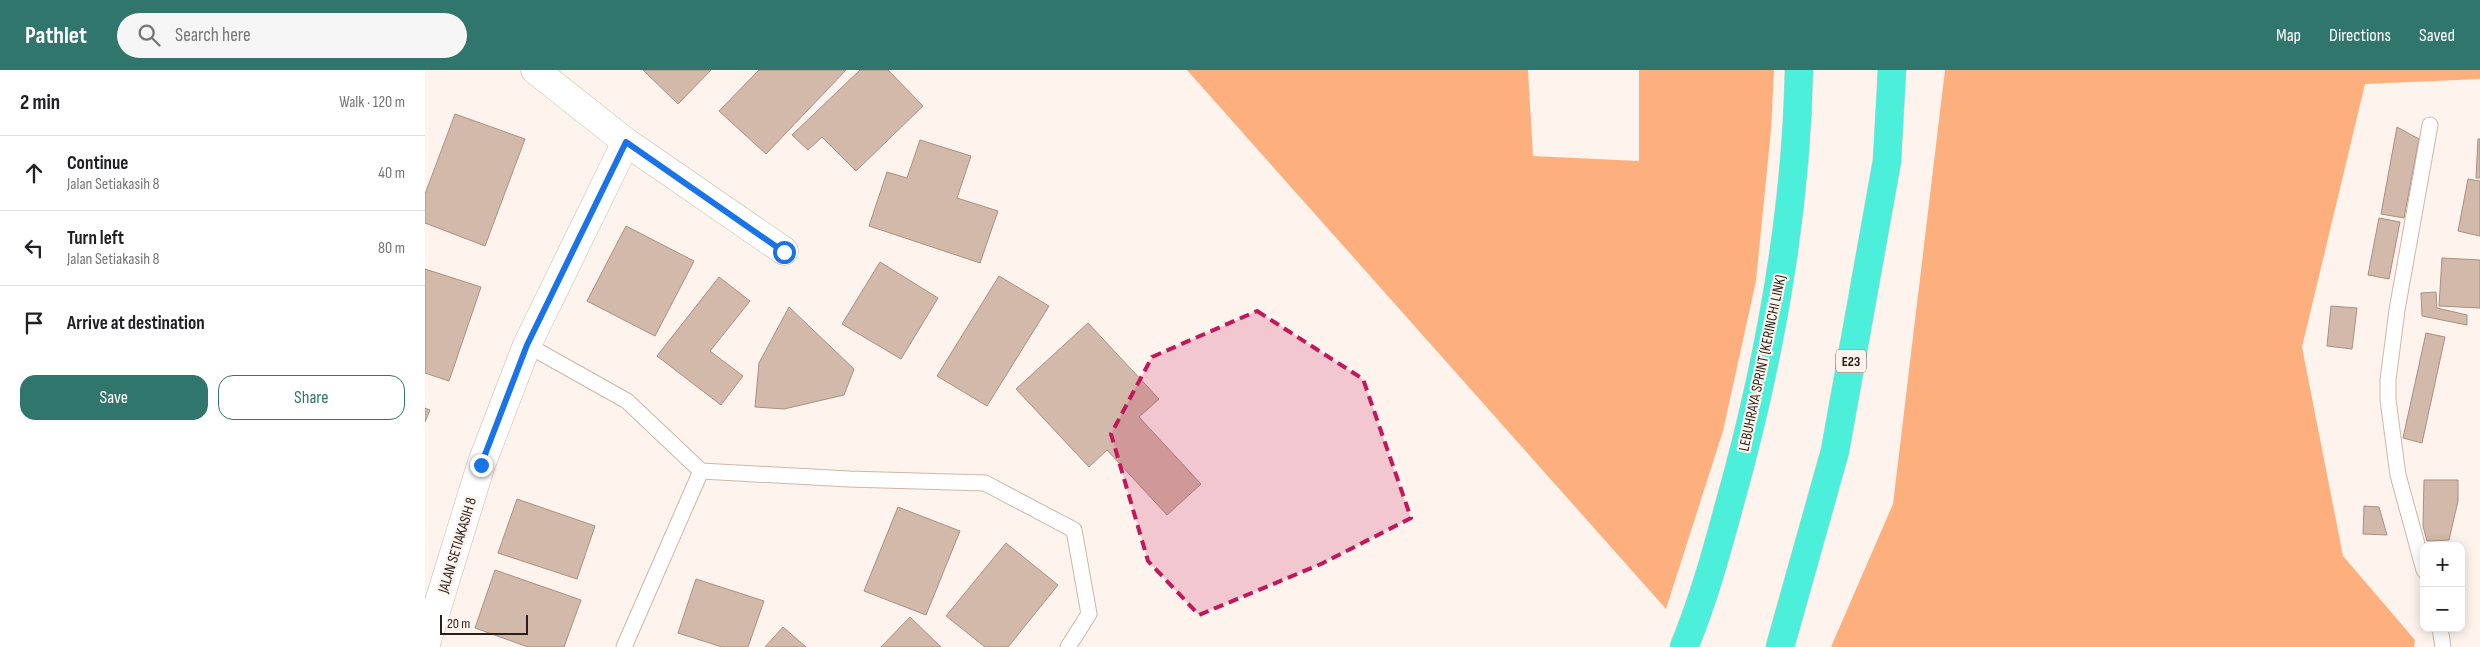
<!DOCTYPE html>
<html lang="en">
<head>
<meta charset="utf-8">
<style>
  :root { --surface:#fff; --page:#f6f6f6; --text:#202124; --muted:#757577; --line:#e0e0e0; --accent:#30766c }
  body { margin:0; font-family:"Sofia Sans Condensed",sans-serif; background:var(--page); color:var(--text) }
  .controls { position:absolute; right:15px; bottom:15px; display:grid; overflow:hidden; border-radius:10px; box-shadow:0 2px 12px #0003 }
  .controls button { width:45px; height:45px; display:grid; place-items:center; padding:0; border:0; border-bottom:1px solid var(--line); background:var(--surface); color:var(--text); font:25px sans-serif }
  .scale { position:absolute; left:15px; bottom:12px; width:88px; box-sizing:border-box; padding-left:5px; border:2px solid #29201a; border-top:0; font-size:14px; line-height:18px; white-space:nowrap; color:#29201a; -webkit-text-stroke:4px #fef3ed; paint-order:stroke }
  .stop { position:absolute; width:15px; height:15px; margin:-11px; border:4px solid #1a73e8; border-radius:50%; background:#fff }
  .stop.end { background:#1a73e8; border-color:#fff; box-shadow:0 1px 5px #0008 }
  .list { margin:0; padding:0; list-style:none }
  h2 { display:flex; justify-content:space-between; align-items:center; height:65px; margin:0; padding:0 20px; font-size:21px }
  h2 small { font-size:16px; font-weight:400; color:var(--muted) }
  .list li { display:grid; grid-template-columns:32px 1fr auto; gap:15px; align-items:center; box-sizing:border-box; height:75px; padding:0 20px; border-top:1px solid var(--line) }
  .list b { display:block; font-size:19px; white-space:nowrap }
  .list p { margin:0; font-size:16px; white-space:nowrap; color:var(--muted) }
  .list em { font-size:16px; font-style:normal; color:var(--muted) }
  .actions { display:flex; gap:10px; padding:15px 20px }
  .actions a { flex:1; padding:11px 0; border:1px solid var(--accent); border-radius:15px; text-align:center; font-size:18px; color:var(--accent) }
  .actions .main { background:var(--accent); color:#fff }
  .icon { flex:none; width:28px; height:28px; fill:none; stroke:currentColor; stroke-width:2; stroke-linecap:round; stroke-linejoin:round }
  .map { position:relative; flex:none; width:2055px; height:577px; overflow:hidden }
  header { display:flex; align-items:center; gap:30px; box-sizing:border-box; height:70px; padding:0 25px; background:var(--accent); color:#fff }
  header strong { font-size:24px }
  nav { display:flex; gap:28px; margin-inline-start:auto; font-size:18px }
  .search { width:350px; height:45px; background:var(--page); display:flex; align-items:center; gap:12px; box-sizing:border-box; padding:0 18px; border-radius:28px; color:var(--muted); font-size:19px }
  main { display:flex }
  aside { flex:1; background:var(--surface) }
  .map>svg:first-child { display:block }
</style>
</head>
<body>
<header>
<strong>Pathlet</strong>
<div class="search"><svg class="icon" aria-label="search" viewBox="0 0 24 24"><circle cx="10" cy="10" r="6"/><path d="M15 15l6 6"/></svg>Search here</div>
<nav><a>Map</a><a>Directions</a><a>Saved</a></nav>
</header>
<main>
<aside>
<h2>2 min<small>Walk · 120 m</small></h2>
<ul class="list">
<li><svg class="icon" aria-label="ahead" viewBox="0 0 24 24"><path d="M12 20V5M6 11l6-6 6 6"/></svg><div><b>Continue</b><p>Jalan Setiakasih 8</p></div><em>40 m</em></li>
<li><svg class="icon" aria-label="left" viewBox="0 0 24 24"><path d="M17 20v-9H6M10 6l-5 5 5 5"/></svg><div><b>Turn left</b><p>Jalan Setiakasih 8</p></div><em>80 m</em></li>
<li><svg class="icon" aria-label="arrive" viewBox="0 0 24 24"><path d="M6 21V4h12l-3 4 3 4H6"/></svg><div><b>Arrive at destination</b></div></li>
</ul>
<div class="actions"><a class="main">Save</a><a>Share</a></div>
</aside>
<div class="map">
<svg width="2055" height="577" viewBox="0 0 2055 577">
  <rect width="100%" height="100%" fill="#fef3ed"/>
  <!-- forest -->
  <g fill="#feaf7e">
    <path d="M762 0H1103L1108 86 1214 91V0H1349L1346 60 1331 211 1298 361 1241 539Z"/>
    <path d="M1520 0H2055V9L1940 14 1877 277 1918 486 1990 570 1989 577H1406L1468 434Z"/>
  </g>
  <!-- building -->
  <g fill="#d2b9aa" stroke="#a99082">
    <path d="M218 0H286L253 34Z"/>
    <path d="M334 0H421L341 84 294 41Z"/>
    <path d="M435 0H463L498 36 431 101 397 67 383 80 367 65Z"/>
    <path d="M30 44 100 69 60 176 0 153V124Z"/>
    <path d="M1972 57 1994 69 1979 148 1956 144Z"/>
    <path d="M2053 69H2055V108H2051Z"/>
    <path d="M495 70 546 86 532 128 573 141 555 193 444 156 462 102 482 108Z"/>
    <path d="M2043 109 2055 111V166L2033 161Z"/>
    <path d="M1954 148 1975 152 1964 209 1943 205Z"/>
    <path d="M201 156 269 191 230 266 162 231Z"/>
    <path d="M2017 188 2055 190V238L2014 236Z"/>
    <path d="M455 192 513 228 476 289 417 254Z"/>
    <path d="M0 199 56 217 24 311 0 303Z"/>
    <path d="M574 206 624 236 562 336 512 306Z"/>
    <path d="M294 207 325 231 285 281 318 306 296 335 232 286Z"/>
    <path d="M2011 222 2012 238 2042 245V255L1997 246 1996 223Z"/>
    <path d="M1906 236 1932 238 1927 279 1902 276Z"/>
    <path d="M364 237 429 299 419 325 359 339 330 337 334 293Z"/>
    <path d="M663 253 734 329 714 347 776 414 742 445 682 380 664 397 591 319Z"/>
    <path d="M2001 263 2020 267 1997 373 1978 368Z"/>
    <path d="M0 338 5 340 0 352Z"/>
    <path d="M1999 410H2033V431L2024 470 2002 471 1998 456Z"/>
    <path d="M92 429 170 456 152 509 73 483Z"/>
    <path d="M1939 436 1954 437 1962 465 1938 464Z"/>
    <path d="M473 437 535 461 501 545 439 521Z"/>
    <path d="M581 473 633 515 583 577H560L521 546Z"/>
    <path d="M70 500 156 530 139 577H103L50 558Z"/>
    <path d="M271 509 339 531 323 577H297L253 563Z"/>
    <path d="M485 547 516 577H456Z"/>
    <path d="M358 557 381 577H340Z"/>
  </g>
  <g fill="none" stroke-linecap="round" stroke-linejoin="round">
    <!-- lane casing -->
    <g stroke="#cfb6a7" stroke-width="17">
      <g id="lane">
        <path d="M102 275 202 331 276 401 424 409 560 413 649 460 664 544 643 577"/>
        <path d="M1999 500 1973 405 1963 330V310L1972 240 2005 55"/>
        <path d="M2015 558 2018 577"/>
        <path d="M199 577 276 401"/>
      </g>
    </g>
    <!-- street casing -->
    <g stroke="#cfb6a7" stroke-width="29">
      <g id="street">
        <path d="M110 0 201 72 359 181"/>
        <path d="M0 577 56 395 102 275 201 72"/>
      </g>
    </g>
    <!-- highway casing -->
    <g stroke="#d4d2d1" stroke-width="29">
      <g id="highway">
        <path d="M1259 577C1278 531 1291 484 1304 436 1344 294 1371 148 1374 0"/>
        <path d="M1355 577 1410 381 1462 91 1467 0"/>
      </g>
    </g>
    <!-- lane -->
    <use href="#lane" stroke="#fff" stroke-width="15"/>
    <!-- street -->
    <use href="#street" stroke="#fff" stroke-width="28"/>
    <!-- highway -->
    <use href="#highway" stroke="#4cefda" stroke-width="28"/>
  </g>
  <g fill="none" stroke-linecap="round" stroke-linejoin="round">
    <!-- route -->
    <path stroke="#1a73e8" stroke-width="6" d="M56 395 102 275 201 72 359 182"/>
  </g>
  <!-- marked area -->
  <path fill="#c2185b" fill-opacity="0.2" stroke="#c2185b" stroke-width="4" stroke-dasharray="10 6" stroke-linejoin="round" d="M832 241 938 309 986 448 896 494 774 545 723 491 686 364 727 287Z"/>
  <g text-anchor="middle" stroke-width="4.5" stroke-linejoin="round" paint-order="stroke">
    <!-- shield labels -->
    <rect fill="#fef3ed" stroke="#695f59" stroke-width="1" x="1411" y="279.5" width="30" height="23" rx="4"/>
    <g font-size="14" font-weight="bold" fill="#29201a">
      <text x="1426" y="296">E23</text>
    </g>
    <!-- street labels -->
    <g font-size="15" fill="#29201a" stroke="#fef3ed">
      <text transform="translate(1337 293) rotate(-78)" y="5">LEBUHRAYA SPRINT (KERINCHI LINK)</text>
      <text transform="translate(32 475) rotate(-73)" y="5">JALAN SETIAKASIH 8</text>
    </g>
  </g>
</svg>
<div class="controls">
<button>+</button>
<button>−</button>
</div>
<div class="scale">20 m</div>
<div class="stop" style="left:359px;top:182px"></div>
<div class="stop end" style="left:56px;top:395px"></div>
</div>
</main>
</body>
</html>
